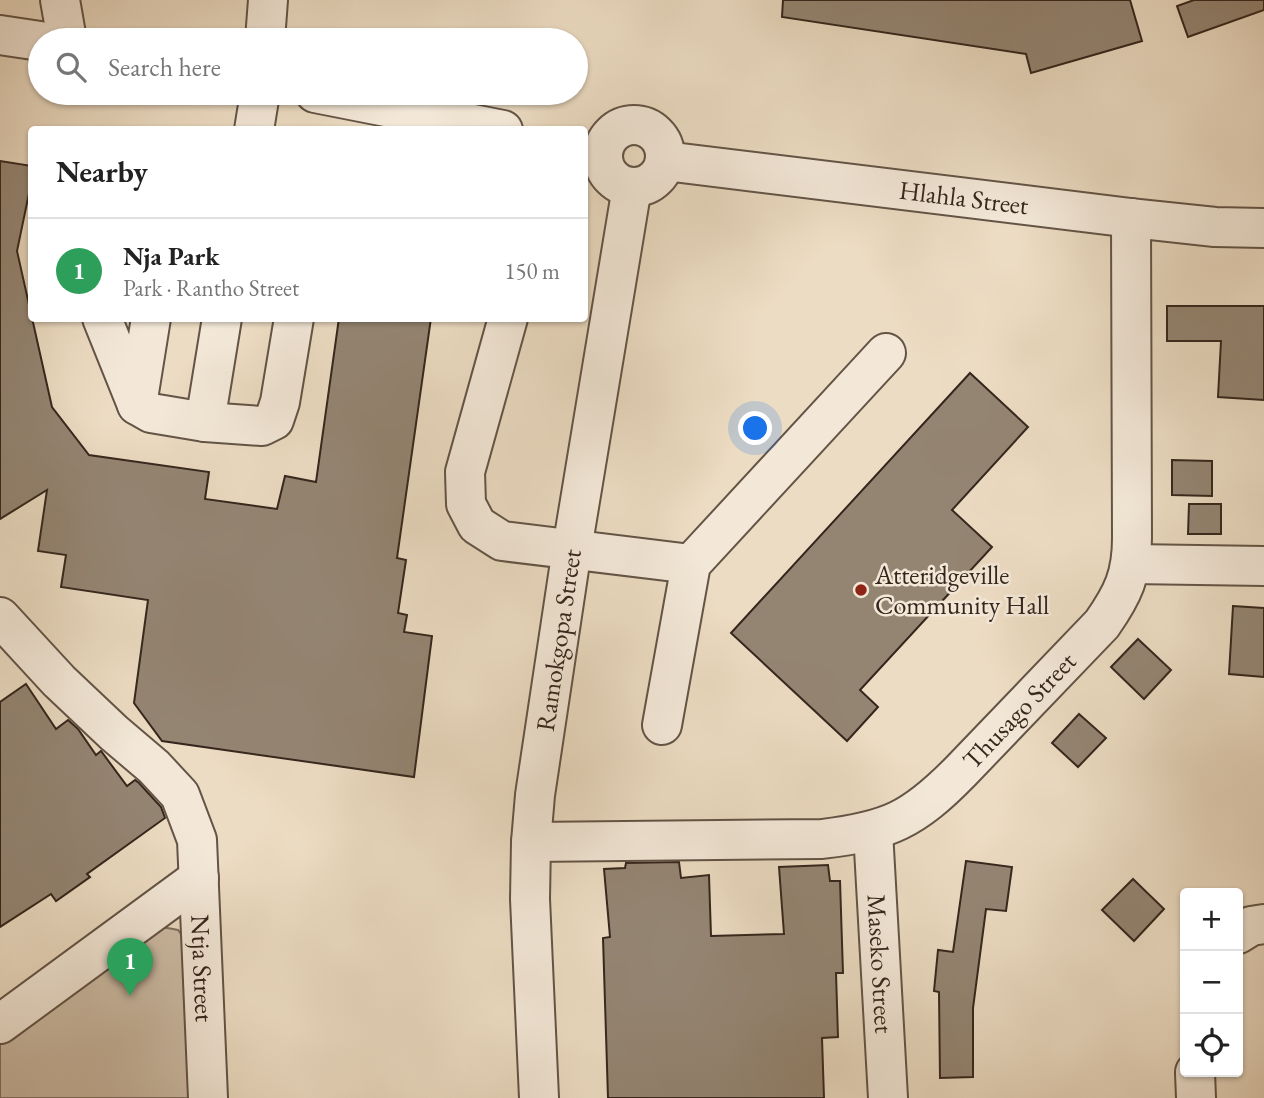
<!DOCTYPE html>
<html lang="en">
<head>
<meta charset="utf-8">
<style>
  :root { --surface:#fff; --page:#f6f6f6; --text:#222; --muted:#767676; --line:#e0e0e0; --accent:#8f2418 }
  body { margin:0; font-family:"EB Garamond",serif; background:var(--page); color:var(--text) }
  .controls { position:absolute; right:21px; bottom:21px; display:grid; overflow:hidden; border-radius:7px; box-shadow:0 2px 5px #0004 }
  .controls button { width:63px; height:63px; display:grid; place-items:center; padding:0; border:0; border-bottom:2px solid var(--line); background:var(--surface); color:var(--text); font:35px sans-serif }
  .you { position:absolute; left:756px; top:429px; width:24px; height:24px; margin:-18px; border:5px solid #fff; border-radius:50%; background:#1a73e8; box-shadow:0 0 0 10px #1a73e833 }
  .badge { display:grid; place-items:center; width:46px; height:46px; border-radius:50%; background:var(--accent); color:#fff; font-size:23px; font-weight:700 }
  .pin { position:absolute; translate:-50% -58px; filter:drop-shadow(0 2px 4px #0008) }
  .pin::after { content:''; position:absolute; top:37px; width:24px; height:21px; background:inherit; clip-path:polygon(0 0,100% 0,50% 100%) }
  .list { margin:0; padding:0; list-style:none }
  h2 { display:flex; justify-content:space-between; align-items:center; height:91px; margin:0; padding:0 28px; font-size:30px }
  h2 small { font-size:23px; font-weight:400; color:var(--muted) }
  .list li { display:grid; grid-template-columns:46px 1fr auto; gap:21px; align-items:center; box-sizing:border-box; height:105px; padding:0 28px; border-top:2px solid var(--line) }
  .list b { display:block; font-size:26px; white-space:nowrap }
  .list p { margin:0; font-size:23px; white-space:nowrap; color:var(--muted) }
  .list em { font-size:23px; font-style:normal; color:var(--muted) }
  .icon { flex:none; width:38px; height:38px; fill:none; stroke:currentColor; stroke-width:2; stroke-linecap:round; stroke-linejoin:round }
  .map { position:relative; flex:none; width:1264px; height:1098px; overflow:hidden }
  .search { position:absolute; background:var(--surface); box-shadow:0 2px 5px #0004; left:28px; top:28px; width:560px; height:77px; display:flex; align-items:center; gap:18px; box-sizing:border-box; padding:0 24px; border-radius:38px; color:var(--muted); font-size:26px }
  .panel { position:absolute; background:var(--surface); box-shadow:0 2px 5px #0004; left:28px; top:126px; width:560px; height:196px; border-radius:7px }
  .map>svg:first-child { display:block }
</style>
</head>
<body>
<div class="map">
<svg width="1264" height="1098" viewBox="0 0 1264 1098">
  <rect width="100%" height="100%" fill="#ecdcc3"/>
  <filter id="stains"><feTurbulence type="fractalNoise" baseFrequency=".00286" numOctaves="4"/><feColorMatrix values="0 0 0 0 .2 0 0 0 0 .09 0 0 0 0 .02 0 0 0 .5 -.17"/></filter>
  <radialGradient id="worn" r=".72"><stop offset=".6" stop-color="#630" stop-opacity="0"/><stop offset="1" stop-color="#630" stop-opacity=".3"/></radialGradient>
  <!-- green -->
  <path fill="#cdbda7" stroke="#817262" stroke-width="2" d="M162 927 178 930 191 948 198 1098H0V1043Z"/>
  <!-- building -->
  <g fill="#948573" stroke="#35261d" stroke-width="2">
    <path d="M783 0H1130L1142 41 1031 73 1026 54 782 17Z"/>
    <path d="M1194 0H1264V10L1188 37 1177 6Z"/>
    <path d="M0 161 32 166V179L17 251 52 407 89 455 209 472 205 499 277 509 285 476 316 482 339 318H431L397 558 406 560 398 613 407 615 404 632 432 636 414 777 162 741 134 703 148 600 61 587 66 555 38 551 47 490 0 519Z"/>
    <path d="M1167 306H1264V400L1218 397 1221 341H1167Z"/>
    <path d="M970 373 1028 427 952 510 992 547 860 690 878 707 847 741 731 633Z"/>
    <path d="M1172 460 1212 461V496L1172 495Z"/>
    <path d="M1189 504H1221V534H1188Z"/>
    <path d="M1233 606 1264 608V677L1229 674Z"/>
    <path d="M1138 639 1171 670 1144 699 1111 667Z"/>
    <path d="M26 684 56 729 68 720 78 729 96 755 101 751 127 786 135 780 139 783 161 807 165 818 87 874 90 877 56 901 51 894 0 927V702Z"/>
    <path d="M1079 714 1106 738 1078 767 1052 743Z"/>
    <path d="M966 861 1012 867 1006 911 986 909 973 1008V1077L940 1078 939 992 934 991 938 950 953 952Z"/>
    <path d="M679 862 681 878 709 875 711 936 784 934 779 867 828 865 830 881H840L843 973H836L838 1037 822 1038 824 1098H608L603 938 610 937 604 869 625 868 626 863Z"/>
    <path d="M1133 879 1164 909 1134 941 1102 910Z"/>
  </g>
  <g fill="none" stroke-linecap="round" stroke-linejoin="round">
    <!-- minor casing -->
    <g stroke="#635446" stroke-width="42">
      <g id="minor">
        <path d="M60 0 67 40"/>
        <path d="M0 35 40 41"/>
        <path d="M265 40 268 0"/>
        <path d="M315 93 503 130"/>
        <circle cx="634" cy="156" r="31"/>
        <path d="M254 130 260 93"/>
        <path id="s1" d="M665 161 1131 218 1215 227 1264 228"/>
        <path d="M102 318 137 405 151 318"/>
        <path d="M508 318 465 472 466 504 477 525 502 541 691 564"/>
        <path d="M137 405 151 413 205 422 262 426 274 420 280 402 294 318"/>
        <path d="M205 422 222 318"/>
        <path d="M1132 564 1264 566"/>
        <path id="s2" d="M0 617 59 681 114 733 154 767 180 795 197 840 208 1098"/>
        <path d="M662 725 691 564 886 353"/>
        <path id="s3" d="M873 831 888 1098"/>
        <path id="s4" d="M531 842 822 839C889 831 913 820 961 771L1102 624C1123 594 1132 575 1132 538L1131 218"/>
        <path d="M1238 934 1251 926 1264 924"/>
        <path d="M0 1024 199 878"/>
        <path d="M1195 1072 1196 1098"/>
        <path id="s5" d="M539 1098 530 899 531 842 535 795 572 549 632 187"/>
      </g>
    </g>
    <!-- minor -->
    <use href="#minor" stroke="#f3e8d8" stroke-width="38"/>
  </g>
  <!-- markers -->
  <circle fill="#8f2418" stroke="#f3e8d8" stroke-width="2.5" cx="861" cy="590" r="7"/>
  <g text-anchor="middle" stroke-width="5" stroke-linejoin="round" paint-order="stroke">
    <!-- street labels -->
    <g font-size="26" fill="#35261d" stroke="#f3e8d8">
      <text dy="9" stroke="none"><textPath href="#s1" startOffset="301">Hlahla Street</textPath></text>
      <text dy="9" stroke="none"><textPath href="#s5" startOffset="460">Ramokgopa Street</textPath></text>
      <text dy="9" stroke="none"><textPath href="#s4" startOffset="534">Thusago Street</textPath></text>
      <text dy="9" stroke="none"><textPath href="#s3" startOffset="133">Maseko Street</textPath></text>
      <text dy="9" stroke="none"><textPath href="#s2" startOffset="430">Ntja Street</textPath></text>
    </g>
    <!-- poi labels -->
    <g font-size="26" fill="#35261d" stroke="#f3e8d8" text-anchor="start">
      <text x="875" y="584">Atteridgeville<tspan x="875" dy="30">Community Hall</tspan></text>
    </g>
  </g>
  <rect width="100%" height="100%" filter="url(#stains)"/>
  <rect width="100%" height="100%" fill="url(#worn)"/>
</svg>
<div class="controls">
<button>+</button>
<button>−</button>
<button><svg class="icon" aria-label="locate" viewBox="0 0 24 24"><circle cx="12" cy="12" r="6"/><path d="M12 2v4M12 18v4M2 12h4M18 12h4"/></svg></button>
</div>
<div class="you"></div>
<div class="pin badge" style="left:130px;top:996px;background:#2e9e5b">1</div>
<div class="search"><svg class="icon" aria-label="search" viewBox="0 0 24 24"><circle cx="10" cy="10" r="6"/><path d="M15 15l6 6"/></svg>Search here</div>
<section class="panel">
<h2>Nearby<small></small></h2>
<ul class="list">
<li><span class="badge" style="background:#2e9e5b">1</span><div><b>Nja Park</b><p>Park · Rantho Street</p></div><em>150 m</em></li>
</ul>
</section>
</div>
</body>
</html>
